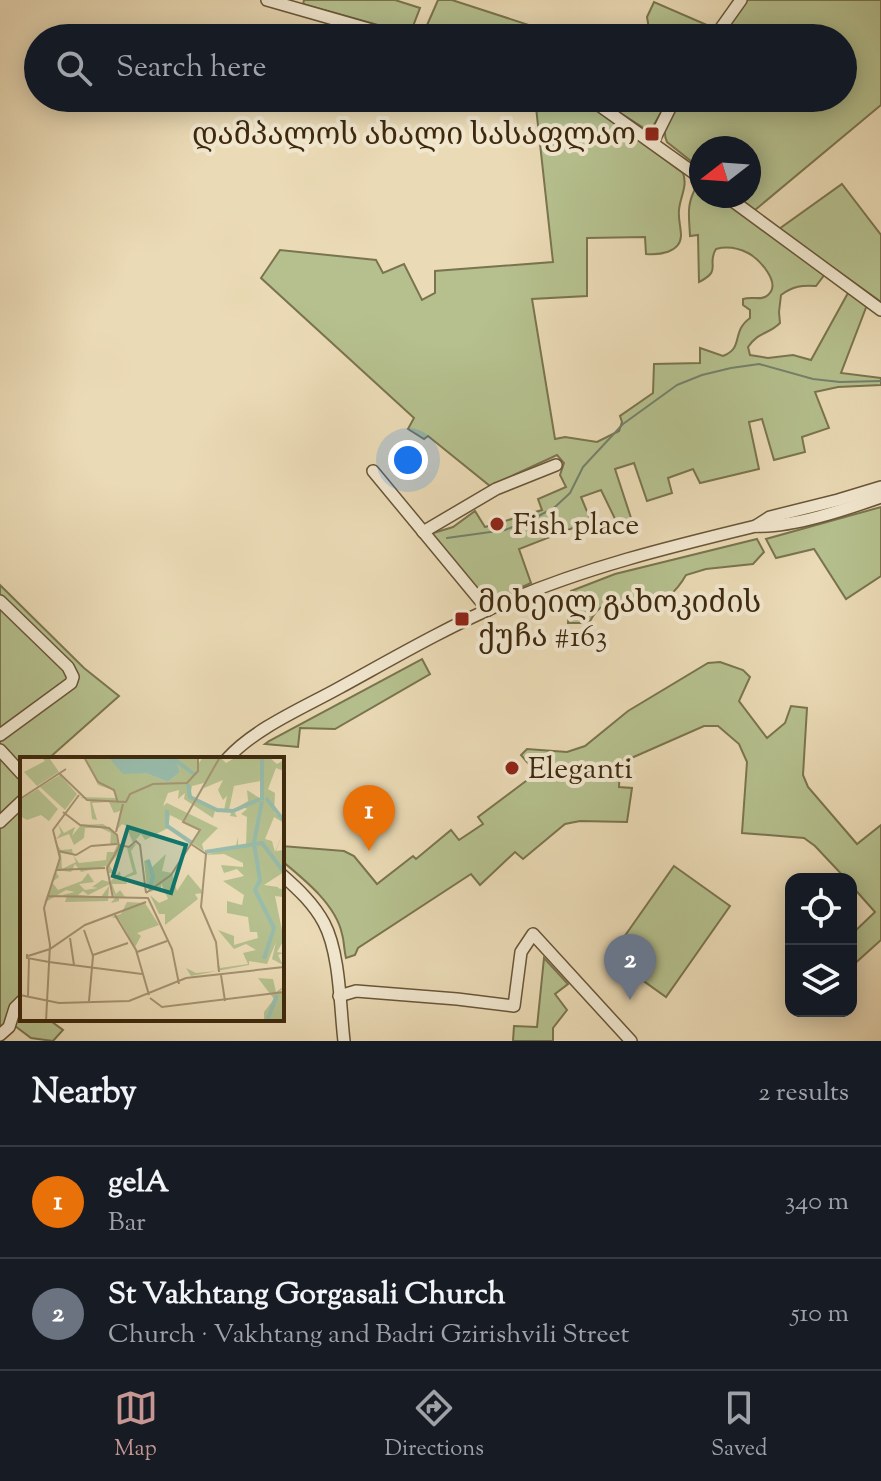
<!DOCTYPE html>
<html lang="en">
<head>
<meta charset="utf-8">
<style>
  :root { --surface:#171b24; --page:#20242c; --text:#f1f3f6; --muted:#9ea1a6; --line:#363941; --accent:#c59692 }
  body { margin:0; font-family:"Sorts Mill Goudy","Noto Serif Georgian",serif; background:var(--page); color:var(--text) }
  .controls { position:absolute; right:24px; bottom:24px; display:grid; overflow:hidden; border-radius:16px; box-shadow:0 4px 20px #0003 }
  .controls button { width:72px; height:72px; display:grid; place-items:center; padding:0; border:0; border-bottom:2px solid var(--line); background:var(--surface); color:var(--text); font:40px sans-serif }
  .compass { position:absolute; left:689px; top:136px; width:72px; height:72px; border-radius:50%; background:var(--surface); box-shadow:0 4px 20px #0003; rotate:253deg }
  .you { position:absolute; left:408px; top:460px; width:28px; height:28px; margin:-20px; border:6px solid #fff; border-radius:50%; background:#1a73e8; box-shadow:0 0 0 12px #1a73e833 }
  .badge { display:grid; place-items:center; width:52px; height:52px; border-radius:50%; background:var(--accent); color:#fff; font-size:26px; font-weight:700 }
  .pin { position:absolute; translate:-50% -66px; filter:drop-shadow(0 2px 4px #0008) }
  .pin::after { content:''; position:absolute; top:42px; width:28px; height:24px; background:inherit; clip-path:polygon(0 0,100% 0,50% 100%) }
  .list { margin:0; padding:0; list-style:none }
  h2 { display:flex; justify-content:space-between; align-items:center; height:104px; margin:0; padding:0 32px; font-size:34px }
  h2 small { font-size:26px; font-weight:400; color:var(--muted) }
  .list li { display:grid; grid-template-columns:52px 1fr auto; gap:24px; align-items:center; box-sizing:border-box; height:112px; padding:0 32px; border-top:2px solid var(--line) }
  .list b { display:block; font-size:30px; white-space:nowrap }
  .list p { margin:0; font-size:26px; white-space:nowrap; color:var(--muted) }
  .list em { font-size:26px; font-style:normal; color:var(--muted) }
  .icon { flex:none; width:44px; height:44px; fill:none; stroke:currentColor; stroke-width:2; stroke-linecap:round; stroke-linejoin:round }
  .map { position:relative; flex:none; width:881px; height:1041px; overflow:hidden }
  .search { position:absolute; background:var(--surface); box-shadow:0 4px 20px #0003; left:24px; right:24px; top:24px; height:88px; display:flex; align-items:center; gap:20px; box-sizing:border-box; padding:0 28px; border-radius:44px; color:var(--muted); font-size:30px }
  .sheet { height:328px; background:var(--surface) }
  nav { display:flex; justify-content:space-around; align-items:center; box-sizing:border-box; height:112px; border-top:2px solid var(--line); background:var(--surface); font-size:22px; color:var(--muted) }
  nav a { display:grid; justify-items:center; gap:4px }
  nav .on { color:var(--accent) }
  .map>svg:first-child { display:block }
</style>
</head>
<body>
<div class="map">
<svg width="881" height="1041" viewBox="0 0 881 1041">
  <rect width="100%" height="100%" fill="#eadab5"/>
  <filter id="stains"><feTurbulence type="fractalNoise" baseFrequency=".0025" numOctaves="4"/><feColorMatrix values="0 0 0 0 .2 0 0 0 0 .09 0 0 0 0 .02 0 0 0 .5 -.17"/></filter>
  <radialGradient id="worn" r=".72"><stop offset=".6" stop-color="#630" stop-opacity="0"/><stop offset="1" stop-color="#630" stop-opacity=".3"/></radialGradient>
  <!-- green -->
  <g fill="#b5c08e" stroke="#7a744e" stroke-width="2">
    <path d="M304 0H395L420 8 410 34 303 4Z"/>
    <path d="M438 0H452L538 28 531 38H425L424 32Z"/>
    <path d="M737 0H881V105L755 210 737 196H749V148H701V169L667 142C660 128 672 111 678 98H843V38H644L649 29 647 17 654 2 716 29Z"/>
    <path d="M535 98H581L683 173C688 186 680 197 679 210 678 219 681 227 681 236 680 253 659 255 646 254L645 237 587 238V296L532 299 555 439 565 437 597 442 619 431 622 422 620 416 653 393 654 364 700 363V348L723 356C745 347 730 333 750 318V310L743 305V299C752 296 762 301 768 295 782 283 759 259 748 253 738 248 727 246 716 249 706 265 723 270 699 282L698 235 690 236C689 214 686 205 697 185H701V196H716L825 274 816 286C802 285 793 286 781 295L779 312 780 323C768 335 759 331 748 347L750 355 768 358 793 355 811 360 848 293 867 305 841 373 881 378V385L838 387 815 392 829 428 802 437 805 452 774 460 762 419 749 422 759 469 700 483 693 469 668 478 672 493 647 501 634 463 615 469 632 521 618 525 601 490 581 497 591 521 519 549 531 583 486 603 430 534 453 527 475 511 485 527 542 510 538 499 566 487 560 475 564 463 557 455 490 486 428 436 424 439 408 429 414 418 261 278 280 250 376 260 383 273 404 264 422 300 435 293V271L553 262Z"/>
    <path d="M597 98H669L650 132Z"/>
    <path d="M842 184 881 235V302L779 229Z"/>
    <path d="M881 507V576L846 599 814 549 776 558 766 539Z"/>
    <path d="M757 539 764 552 753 564 706 569 686 575C676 593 662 603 645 613L642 605C614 604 603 596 589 623H568L571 591 615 574Z"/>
    <path d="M0 585 84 668 119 696 48 759H22V769L0 745Z"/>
    <path d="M422 659 430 674 335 729 300 728 298 747 265 744 269 741Z"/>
    <path d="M720 662 743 670 750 677 739 701 767 738 785 723 791 706 807 708 803 775 808 787 857 844 881 825V940L851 967V935L875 912 851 885V879H846L815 846 804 838 742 833 747 762 739 744 718 726H704L620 763 619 787 632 788 627 822 580 821 565 824 523 859 515 852 480 885 471 874 358 948 355 955 346 958C344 950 344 940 342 934 336 905 305 880 282 861V846L344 851 354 856 377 884 413 856 416 859 451 830 459 840 483 824 478 817 530 778 533 769 521 755 527 749 567 752 585 746 628 711 708 663Z"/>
    <path d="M0 755 22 779V998L6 1024 0 1028Z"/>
    <path d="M674 866 730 906 666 997 610 957Z"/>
    <path d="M544 958 568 984 555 994 567 1010 553 1028V1041H513L514 1026 537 1027Z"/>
    <path d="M22 1003V1019H48L63 1030 53 1041 31 1038 11 1023Z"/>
  </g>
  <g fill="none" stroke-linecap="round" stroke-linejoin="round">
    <!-- stream -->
    <path stroke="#74816c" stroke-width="2" d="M447 538 505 530 535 518 555 507 570 493 583 467 623 424 677 385 702 375 731 368 759 364 813 379 840 382 881 381"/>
    <!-- minor casing -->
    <g stroke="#695537" stroke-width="14">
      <g id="minor">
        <path d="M267 0 400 38"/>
        <path d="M714 38 741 0"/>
        <path d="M589 98 701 178"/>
        <path d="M653 142 675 98"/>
        <path d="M726 196 881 310"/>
        <path d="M373 471 488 610"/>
        <path d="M756 526 770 517 838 500 881 487"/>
        <path d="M423 532 496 489 556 465"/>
        <path d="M0 601 68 667 73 677 71 683 0 735"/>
        <path d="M0 750 22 774"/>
        <path d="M227 759C255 728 303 708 339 688 392 659 445 628 501 604 583 568 669 547 756 526 791 528 847 509 881 497"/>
        <path d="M0 822 22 801"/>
        <path d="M282 875C298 889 314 904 324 923 340 953 340 1007 344 1041"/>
        <path d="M339 996 356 991 457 999 514 1006 521 952 533 934 631 1041"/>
        <path d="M0 1035 9 1027 15 1008 22 1001"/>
      </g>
    </g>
    <!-- minor -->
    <use href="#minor" stroke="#f1e7cf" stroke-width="11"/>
  </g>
  <!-- markers -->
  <g fill="#8f2418" stroke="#f1e7cf" stroke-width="3">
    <rect x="644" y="126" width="16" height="16" rx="4"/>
    <circle cx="497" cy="524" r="8"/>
    <rect x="454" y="611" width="16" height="16" rx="4"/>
    <circle cx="512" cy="768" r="8"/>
  </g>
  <g text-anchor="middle" stroke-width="8" stroke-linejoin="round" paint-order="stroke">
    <!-- poi labels -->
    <g font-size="30" fill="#3e290d" stroke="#f1e7cf" text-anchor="start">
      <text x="636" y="144" text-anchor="end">დამპალოს ახალი სასაფლაო</text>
      <text x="513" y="534">Fish place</text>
      <text x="478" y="612">მიხეილ გახოკიძის<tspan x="478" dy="34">ქუჩა #163</tspan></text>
      <text x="528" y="778">Eleganti</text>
    </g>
  </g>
  <!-- overview -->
  <g transform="translate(20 757)">
    <rect width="264" height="264" fill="#eadab5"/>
    <path d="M21 0 30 2 39 15 17 29 4 15 25 4ZM65 0H88L103 16H125L148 25 160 15 155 0H178L179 6 183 0H200L206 6 216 0H249L257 7 264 3V14L256 11 248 32 255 36 254 55 264 66 254 60 245 82 252 84 255 95 263 75 256 94 264 93V115L244 128 258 130 259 122 258 131 264 133 263 140 255 139 264 183 257 195 264 196 258 198 263 208 252 202 256 185 247 207 229 204V208L171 219 166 211 176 216 198 214 197 202 200 211 228 207 223 196 236 193 226 187 214 192 198 173 214 179V188L238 181 237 175H230L228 160 207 156V144L222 148 224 138 203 124 224 119 217 112 204 116 201 108 223 110V106L204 97 186 98 216 89 218 80V90L226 89 227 60 221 57 227 52 222 48 214 54 217 60 210 59 212 54 228 44 227 33 241 42 240 24 214 29 209 53H204L207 39 203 43 198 33 203 23 184 31V26L172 29 170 40 195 54 193 61 164 42 165 36 158 42 159 33 148 36 143 49 147 46 198 71 182 87 184 94 172 86 180 73 150 58 148 71 125 83 121 77 113 86 106 69 102 67 96 74 100 54 94 56 89 45 72 46 77 63 72 62 70 44 60 40 96 41 93 33 78 28ZM40 18 57 37 45 53 20 30ZM18 32 38 52 29 64 21 58 7 63 0 59V43ZM38 67 44 76 55 70 52 79 61 68 83 67 95 75 100 95 89 108 94 116H87L90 125 100 114 101 121 113 115 107 91 117 86 111 94 117 117 105 121 107 127H92L96 137 100 133 105 140H99V144L91 146 95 141 90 127 68 138 63 134 58 138 81 140 89 129 88 144 45 145 47 139 42 138 55 135 46 133 24 146 36 115 39 120 32 125 38 133 62 124 68 116 74 125 59 127 65 133 78 131 72 130 82 123 89 125 86 109 61 115 55 107 51 115 37 113 40 94 39 93 34 83 41 93 52 92 53 97 41 96 42 112 56 105 53 98 59 106 86 103 87 95H94L97 88H90L91 76 81 71H65L64 81 54 88 49 77 36 82 41 76ZM146 97 142 114 152 116 157 134 168 117 184 136 175 137 178 142 145 168V157H139L130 138 139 146 148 142 141 126V131L130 135 127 130 124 104 129 102 131 111ZM107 145 125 146 139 168 117 176 121 179 115 190 99 162 91 160 101 157ZM238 221 253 222 256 235 264 229 260 235 264 236V264H244V255L254 242Z" fill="#b5c08e"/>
    <path d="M88 0H155L160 15 148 25 125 16 103 17Z" fill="#98bbab"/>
    <path fill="none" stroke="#98bbab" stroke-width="4" d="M242 0V43M153 1 175 18M168 27 170 40 197 53 213 54 240 42M246 41 264 64M242 44 234 86 240 123 235 133 254 171 244 202M147 53V69L172 86M185 95 242 86 264 115M128 103 133 120 129 132M247 264 257 238"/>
    <path fill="none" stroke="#a59372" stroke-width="2" d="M64 0 78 25 94 33 98 46M39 16 67 43 106 45M0 42 46 12M106 45 110 37 133 27 167 26 178 14V0M43 55 60 68 89 71 97 78 99 90 87 111 93 141M96 75 103 47M171 87 186 97 181 150 196 185 199 215M99 88 109 90 116 84 120 88 126 136M71 89 97 87M38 94 56 98 71 89M36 113 85 111M126 136 151 118 180 73 163 65 200 0M28 139 128 141 152 192 159 227M95 158 116 193 129 238M64 173 73 199 69 244M50 181 54 208M117 195 147 184M7 197V201L29 205M73 198 108 186M8 199 30 192 65 168 126 145M29 205 122 217M201 218 205 244M0 238 39 246 109 244 166 221 264 210M8 239 9 201M130 241 142 250 264 235M26 264 30 188 24 151 40 101 33 73 59 38"/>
    <path fill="#0f766e" fill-opacity="0.15" stroke="#0f766e" stroke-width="4" d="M108 70 166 88 151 136 93 119Z"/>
    <rect width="264" height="264" fill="none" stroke="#3e290d" stroke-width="4"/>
  </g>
  <rect width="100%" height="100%" filter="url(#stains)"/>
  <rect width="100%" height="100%" fill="url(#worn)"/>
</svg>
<div class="controls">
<button><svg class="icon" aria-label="locate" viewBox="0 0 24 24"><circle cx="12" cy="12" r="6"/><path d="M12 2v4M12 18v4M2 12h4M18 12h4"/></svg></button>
<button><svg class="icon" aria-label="layers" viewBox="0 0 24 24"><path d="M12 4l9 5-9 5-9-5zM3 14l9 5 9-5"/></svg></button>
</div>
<svg class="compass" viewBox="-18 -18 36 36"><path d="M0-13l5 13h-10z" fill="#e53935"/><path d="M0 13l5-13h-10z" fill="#9ea1a6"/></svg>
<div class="you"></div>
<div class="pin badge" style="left:369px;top:851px;background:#e8710a">1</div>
<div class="pin badge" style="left:630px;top:1000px;background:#6b7280">2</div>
<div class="search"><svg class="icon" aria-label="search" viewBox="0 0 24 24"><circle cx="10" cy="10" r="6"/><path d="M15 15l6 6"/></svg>Search here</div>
</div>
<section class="sheet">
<h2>Nearby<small>2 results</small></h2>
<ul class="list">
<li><span class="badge" style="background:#e8710a">1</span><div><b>gelA</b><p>Bar</p></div><em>340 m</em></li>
<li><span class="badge" style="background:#6b7280">2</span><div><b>St Vakhtang Gorgasali Church</b><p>Church · Vakhtang and Badri Gzirishvili Street</p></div><em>510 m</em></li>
</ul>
</section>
<nav>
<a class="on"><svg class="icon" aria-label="map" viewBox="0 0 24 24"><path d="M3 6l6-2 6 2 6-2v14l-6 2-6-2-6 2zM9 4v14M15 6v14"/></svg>Map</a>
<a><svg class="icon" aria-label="directions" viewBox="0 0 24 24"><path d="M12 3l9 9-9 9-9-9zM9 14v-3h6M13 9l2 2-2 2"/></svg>Directions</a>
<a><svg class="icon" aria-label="saved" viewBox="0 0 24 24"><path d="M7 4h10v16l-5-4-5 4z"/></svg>Saved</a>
</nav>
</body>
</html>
